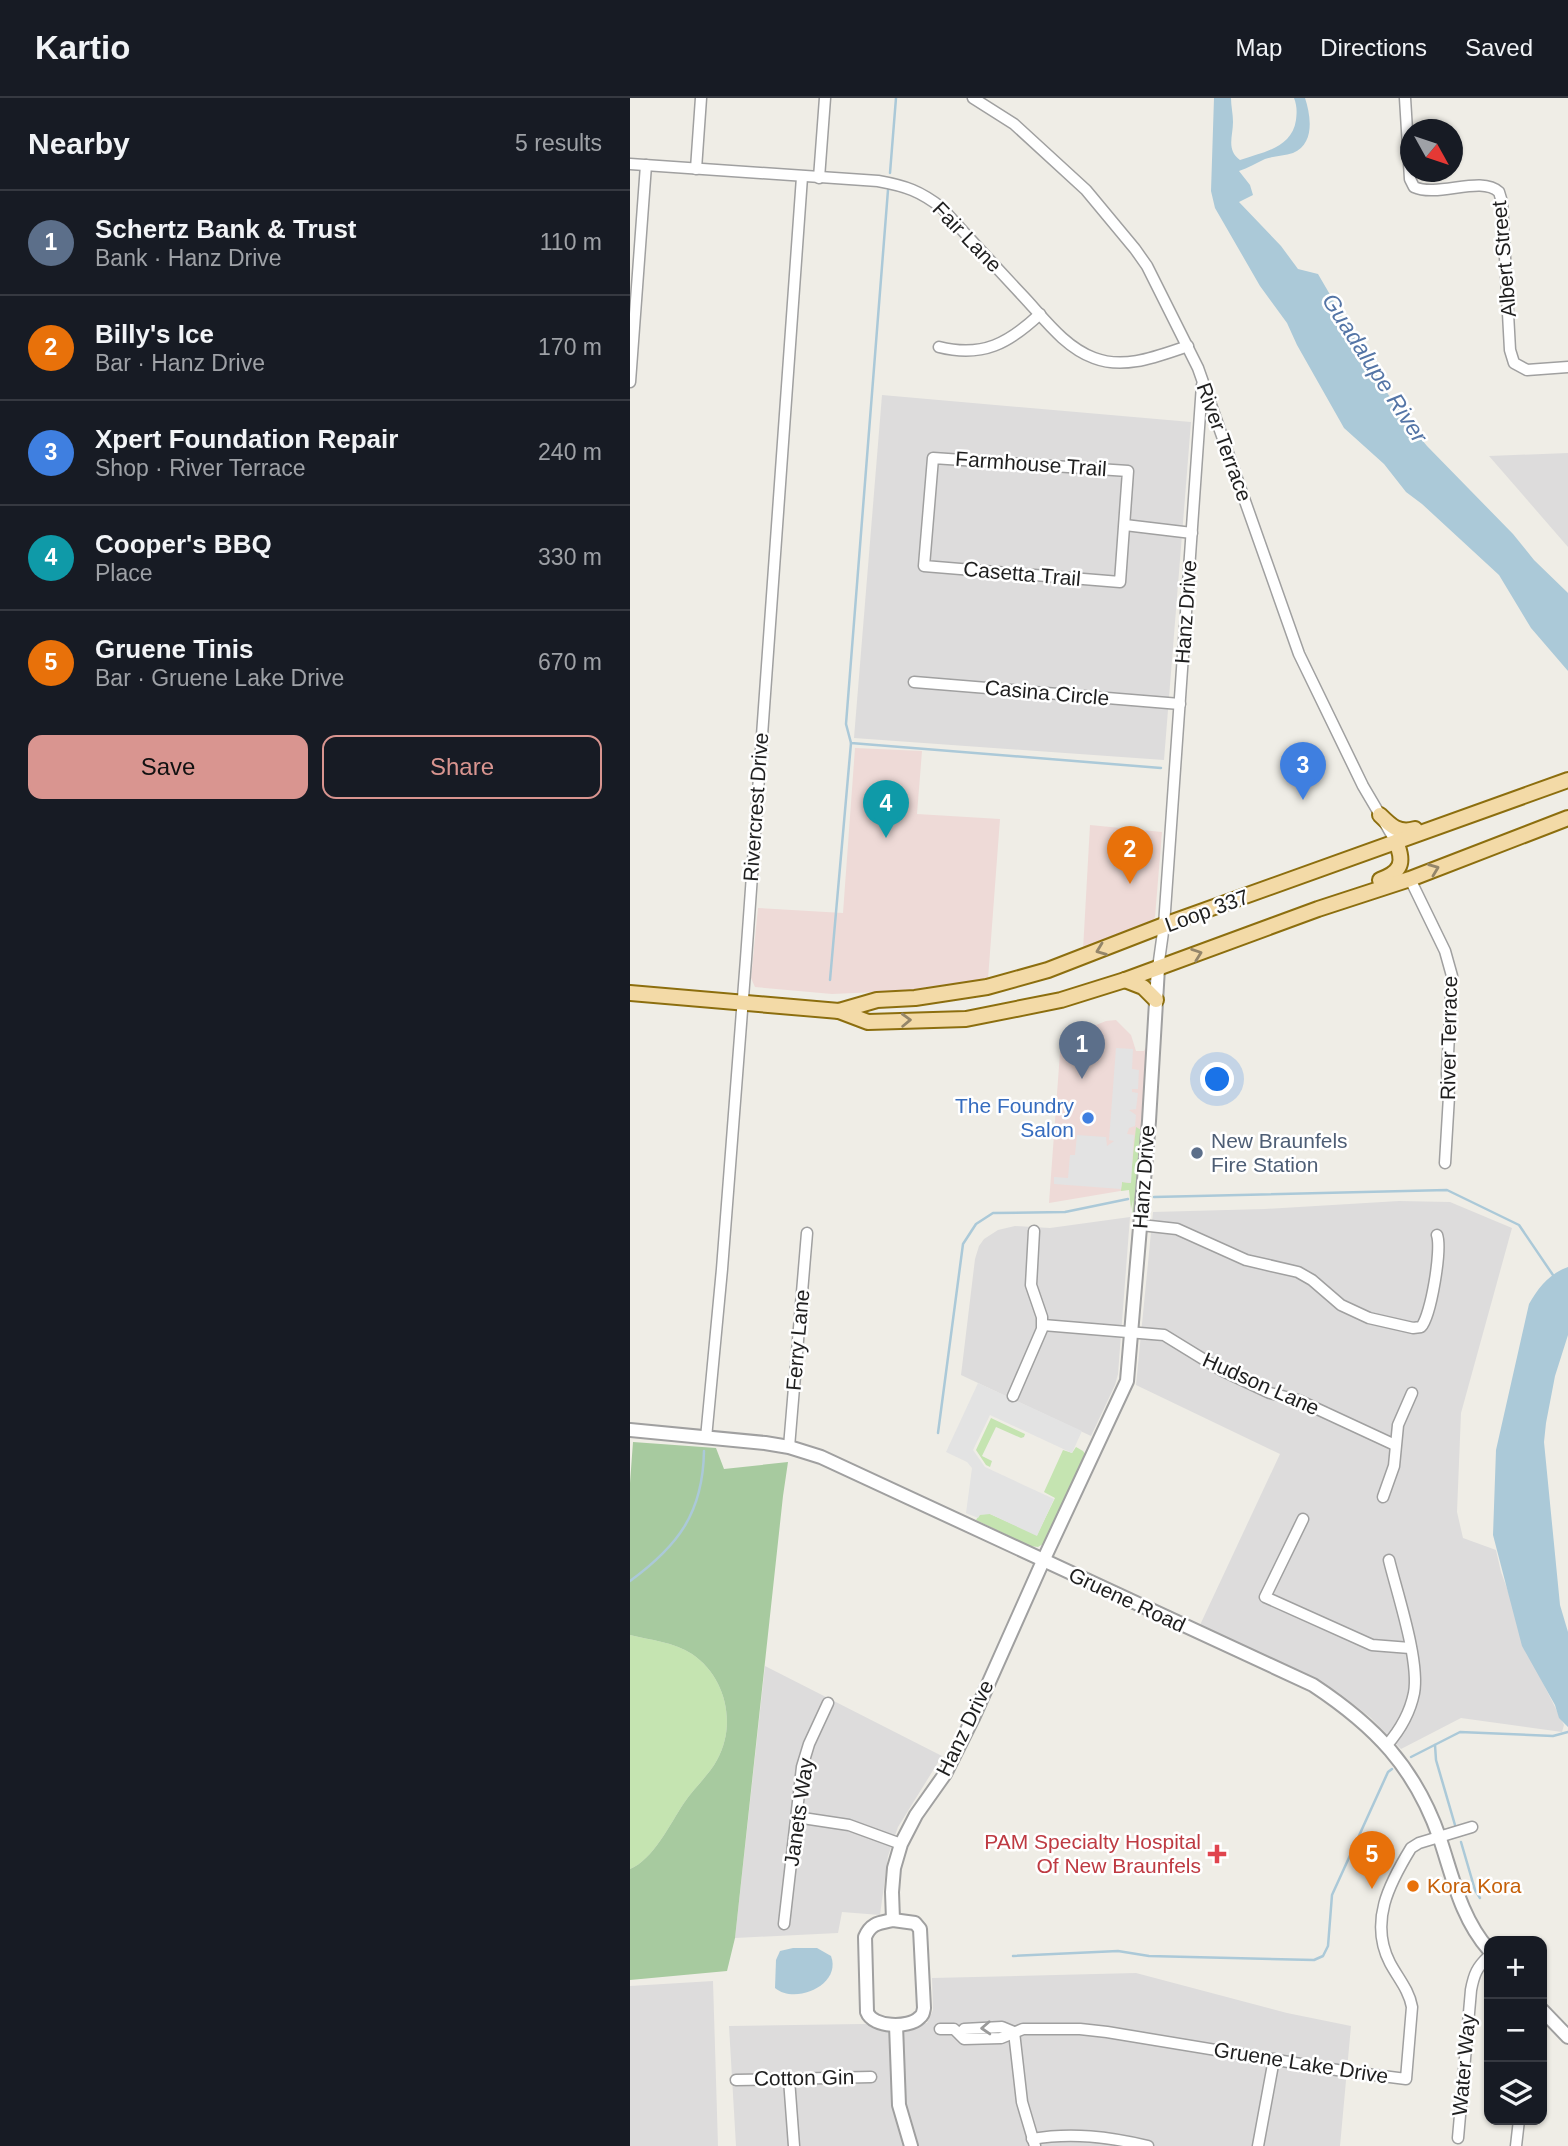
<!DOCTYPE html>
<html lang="en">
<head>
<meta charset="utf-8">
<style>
  :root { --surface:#171b24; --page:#20242c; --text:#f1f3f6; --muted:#9ea1a6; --line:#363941; --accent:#d99590 }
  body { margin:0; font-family:Arial,sans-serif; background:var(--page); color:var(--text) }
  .controls { position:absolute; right:21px; bottom:21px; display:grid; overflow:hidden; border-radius:14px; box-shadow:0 2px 5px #0004 }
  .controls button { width:63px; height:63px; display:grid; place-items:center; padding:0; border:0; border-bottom:2px solid var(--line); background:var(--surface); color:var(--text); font:35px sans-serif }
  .compass { position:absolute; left:770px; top:21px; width:63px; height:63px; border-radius:50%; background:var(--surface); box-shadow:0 2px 5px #0004; rotate:130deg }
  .you { position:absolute; left:588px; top:982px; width:24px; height:24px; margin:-18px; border:5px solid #fff; border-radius:50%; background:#1a73e8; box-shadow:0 0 0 10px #1a73e833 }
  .badge { display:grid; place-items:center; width:46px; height:46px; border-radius:50%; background:var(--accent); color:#fff; font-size:23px; font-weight:700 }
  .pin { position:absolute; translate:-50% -58px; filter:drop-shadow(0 2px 4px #0008) }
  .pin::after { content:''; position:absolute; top:37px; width:24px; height:21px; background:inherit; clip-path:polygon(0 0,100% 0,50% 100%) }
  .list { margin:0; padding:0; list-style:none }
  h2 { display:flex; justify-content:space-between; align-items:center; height:91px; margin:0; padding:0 28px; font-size:30px }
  h2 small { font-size:23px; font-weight:400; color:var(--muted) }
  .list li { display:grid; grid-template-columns:46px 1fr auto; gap:21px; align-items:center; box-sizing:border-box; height:105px; padding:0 28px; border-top:2px solid var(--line) }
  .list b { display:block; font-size:26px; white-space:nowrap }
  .list p { margin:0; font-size:23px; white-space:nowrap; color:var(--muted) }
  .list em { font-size:23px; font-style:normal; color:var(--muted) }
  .actions { display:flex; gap:14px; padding:21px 28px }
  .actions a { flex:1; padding:16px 0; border:2px solid var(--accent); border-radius:14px; text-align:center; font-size:24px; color:var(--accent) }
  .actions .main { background:var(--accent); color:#111 }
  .icon { flex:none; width:38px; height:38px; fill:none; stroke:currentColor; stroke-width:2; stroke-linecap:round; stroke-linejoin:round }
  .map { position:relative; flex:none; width:938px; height:2048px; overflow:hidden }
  header { display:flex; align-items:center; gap:42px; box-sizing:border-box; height:98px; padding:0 35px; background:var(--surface); border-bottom:2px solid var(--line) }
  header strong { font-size:33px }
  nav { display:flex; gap:38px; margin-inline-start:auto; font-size:24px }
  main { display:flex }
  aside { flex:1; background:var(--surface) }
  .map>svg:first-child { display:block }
</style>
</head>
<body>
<header>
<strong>Kartio</strong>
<nav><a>Map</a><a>Directions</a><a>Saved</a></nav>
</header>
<main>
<aside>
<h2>Nearby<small>5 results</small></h2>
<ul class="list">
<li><span class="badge" style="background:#5c6f8a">1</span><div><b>Schertz Bank &amp; Trust</b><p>Bank · Hanz Drive</p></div><em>110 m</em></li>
<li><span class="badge" style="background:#e8710a">2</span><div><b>Billy's Ice</b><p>Bar · Hanz Drive</p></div><em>170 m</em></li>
<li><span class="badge" style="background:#3f7fe0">3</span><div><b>Xpert Foundation Repair</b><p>Shop · River Terrace</p></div><em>240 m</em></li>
<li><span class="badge" style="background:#0f9aa8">4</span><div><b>Cooper's BBQ</b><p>Place</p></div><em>330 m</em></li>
<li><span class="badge" style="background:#e8710a">5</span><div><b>Gruene Tinis</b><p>Bar · Gruene Lake Drive</p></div><em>670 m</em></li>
</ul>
<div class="actions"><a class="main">Save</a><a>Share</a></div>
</aside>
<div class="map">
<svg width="938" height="2048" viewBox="0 0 938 2048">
  <rect width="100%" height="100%" fill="#efede6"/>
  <!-- residential -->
  <g fill="#dddcdc">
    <path d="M252 297 561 324 534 662 224 640Z"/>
    <path d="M938 355V449L859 358Z"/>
    <path d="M769 1103 820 1104 882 1130 831 1315 827 1414 833 1440 866 1452 871 1474 908 1575 934 1627 932 1634 831 1620 771 1651 741 1620 709 1595 670 1573 570 1527 650 1356 506 1287 523 1114 635 1111Z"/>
    <path d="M500 1119 488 1276 485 1287 461 1338 331 1277 345 1161 349 1148 354 1141 368 1132 385 1128 420 1130Z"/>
    <path d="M135 1568 312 1658 268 1729 258 1758 250 1817 212 1814 208 1835 105 1840Z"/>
    <path d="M506 1875 657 1915 721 1928 710 2048H106L99 1928 297 1925 303 1912 302 1880Z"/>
    <path d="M83 1883 88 2048H0V1888Z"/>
  </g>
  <!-- commercial -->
  <g fill="#eedad7">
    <path d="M225 650 292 653 287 716 370 721 358 881 293 892 202 896 125 889 121 880 128 810 213 815Z"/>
    <path d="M460 727 532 734 525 819 521 827 453 852Z"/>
    <path d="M486 922 501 937 506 953H514L518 945 508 1090 419 1105 431 941 476 923Z"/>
  </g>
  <!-- grass -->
  <g fill="#c5e4b1">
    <path d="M506 1029 511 1032 512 1037 506 1119H502L503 1102 501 1111 499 1092 491 1093 492 1084 500 1085Z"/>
    <path d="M361 1320 395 1336 394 1339 391 1340 366 1329 352 1358 362 1363 360 1369 356 1367 346 1352Z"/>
    <path d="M446 1349 453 1353 456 1357 413 1446 408 1449 400 1448 346 1422 350 1416H360L407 1437 425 1400 414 1394 433 1352 442 1355Z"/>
    <path d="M0 1537C20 1542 44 1544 62 1556 96 1579 107 1626 87 1662 79 1677 64 1690 54 1705 40 1726 23 1762 0 1771Z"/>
  </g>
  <!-- forest -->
  <path fill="#a7ca9f" d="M3 1344 86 1350 94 1371 158 1364 153 1398 105 1840 97 1873 0 1882V1771C23 1762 40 1726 54 1705 64 1690 79 1677 87 1662 107 1626 96 1579 62 1556 44 1544 20 1542 0 1537V1385Z"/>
  <!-- parking -->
  <g fill="#e3e3e3">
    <path d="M486 950 503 951 502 971 509 972 508 991H502V994L508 995 506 1011 499 1012 506 1017 505 1028 499 1030 497 1036 504 1037 501 1085 492 1084 491 1091 424 1086V1079L438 1080 440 1057H445L447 1037 476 1039 477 1048 484 1043 479 1042Z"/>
    <path d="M348 1285 452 1333 442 1355 360 1317 343 1352 355 1369 424 1401 407 1438 360 1416 350 1417 348 1420 336 1415 342 1370 337 1364 316 1354Z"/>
  </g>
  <!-- water -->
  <g fill="#abc9d8">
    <path d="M584 0H601C601 8 603 16 603 24 603 38 596 52 610 62 633 54 662 50 666 22 667 13 667 8 664 0H675C681 18 685 46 663 55 654 58 644 58 635 61 626 65 618 70 609 73L620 87 623 97 609 104 651 148 668 171 688 176 758 296 782 330 797 348 883 436 904 462 938 495V573L901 530 869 477 792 406 776 394 754 366 714 330 667 247 657 225 630 188 585 110 581 93Z"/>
    <path d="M938 1169V1237L925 1278 916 1325 914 1344 930 1507 938 1534V1629L929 1620 925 1607 892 1548 863 1437 866 1352 899 1206C908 1190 920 1175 938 1169Z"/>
    <path d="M163 1850H187L201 1858C212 1887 165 1907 145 1890L146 1862 150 1853Z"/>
  </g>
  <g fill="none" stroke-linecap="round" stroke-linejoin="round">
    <!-- stream -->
    <g stroke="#abc9d8" stroke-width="2.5">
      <path d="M260 75 266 0"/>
      <path d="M258 92 216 626 221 645 531 670"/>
      <path d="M200 882 221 645"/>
      <path d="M524 1099 817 1092 889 1127 925 1180"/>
      <path d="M308 1335 333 1146 346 1126 363 1115 435 1114 498 1101"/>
      <path d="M0 1483C48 1448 73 1415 74 1353"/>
      <path d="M805 1647 806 1662 825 1727"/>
      <path d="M781 1659 830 1634 923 1638 938 1634"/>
      <path d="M831 1744 845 1792 850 1800"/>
      <path d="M383 1858 488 1853 519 1858 684 1862 693 1858 698 1848 702 1797 758 1674 762 1671"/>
    </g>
    <!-- minor casing -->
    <g stroke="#a0a0a0" stroke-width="13">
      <g id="minor">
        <path d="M343 0 384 26 456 92 505 151 517 168 568 270 669 556 733 688 766 744"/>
        <path d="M775 0 780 81 784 89C808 100 851 77 869 94L872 104 880 252 884 265 897 272 938 269"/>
        <path d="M0 66 248 83C276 88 290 93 312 110 338 139 365 168 392 197 413 219 434 249 464 260 495 272 528 258 558 248"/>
        <path d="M66 71 71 0"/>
        <path d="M189 80 195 0"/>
        <path d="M309 249C353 260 379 245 410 216"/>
        <path d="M0 284 16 67"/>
        <path d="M303 360 498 373 490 484 294 468Z"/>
        <path d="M495 427 562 435"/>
        <path d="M284 584 550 606"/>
        <path d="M780 781 815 853 822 878 817 976 819 998 815 1065"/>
        <path d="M528 870 534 827 572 287"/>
        <path d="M511 1127 547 1131 616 1162 668 1174 682 1182 711 1207 739 1220 783 1230 791 1229C801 1218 812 1151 807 1137"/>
        <path d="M413 1227 534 1237 591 1272 640 1295 668 1302 765 1347"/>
        <path d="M383 1298 412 1231V1219L401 1187 404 1133"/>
        <path d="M76 1340 92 1171 116 861 172 79"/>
        <path d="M159 1349 177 1135"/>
        <path d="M753 1399 764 1368 768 1327 782 1295"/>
        <path d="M673 1421 635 1499 742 1547 780 1550"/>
        <path d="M757 1647C770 1632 780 1615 784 1595 790 1563 767 1495 759 1462"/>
        <path d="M166 1719 219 1727 271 1746"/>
        <path d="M154 1826 172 1669 179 1646 198 1605"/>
        <path d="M310 1931H324L334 1941 371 1940 393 1931H450L477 1934 713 1973 776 1981 782 1909C779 1892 768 1880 760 1865 739 1824 759 1786 781 1750L789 1745 842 1729"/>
        <path d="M384 1934 392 2004 405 2048"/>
        <path d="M330 1936 334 1931 372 1929 384 1934"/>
        <path d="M159 1981 164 2048"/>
        <path d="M106 1982 241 1979"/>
        <path d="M828 2040 841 1892C844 1876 847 1869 859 1858"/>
        <path d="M402 2041C442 2034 479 2039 518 2048"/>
        <path d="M628 2048 644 1961"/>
        <path d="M886 2048 889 2022"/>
      </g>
    </g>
    <!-- tertiary casing -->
    <g stroke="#a0a0a0" stroke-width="16">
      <g id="tertiary">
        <path d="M0 1332 135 1345 159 1349 191 1359 683 1587C745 1628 785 1669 810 1741 823 1780 831 1820 859 1852"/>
        <path d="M263 1822 262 1794 264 1770 271 1746 286 1717 315 1676 343 1620 413 1463 497 1283 519 1023 528 870"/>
        <path d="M263 1822 285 1825 290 1831 294 1910C293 1915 293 1917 289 1920 279 1930 243 1930 237 1914L235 1839C241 1825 249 1825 263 1822Z"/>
        <path d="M912 1912 938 1939"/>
        <path d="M266 1927 269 2007 281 2048"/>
      </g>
    </g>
    <!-- primary casing -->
    <g stroke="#8c6e0e" stroke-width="18">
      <g id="primary">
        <path d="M750 717C761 728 769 736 785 731"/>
        <path d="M750 782C771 774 775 765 766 744"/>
        <path d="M495 882 513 889 526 902"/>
        <path d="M0 895 209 913 247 902 285 900 357 889 418 872 534 827 938 682"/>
        <path d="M209 913 238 924 336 921 431 902 495 882 688 811 780 781 938 720"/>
      </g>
    </g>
    <!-- minor -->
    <use href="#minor" stroke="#fff" stroke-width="10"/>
    <!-- tertiary -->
    <use href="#tertiary" stroke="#fff" stroke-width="12"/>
    <!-- primary -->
    <use href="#primary" stroke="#f3daa7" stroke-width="14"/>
  </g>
  <!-- one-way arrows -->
  <defs><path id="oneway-chevron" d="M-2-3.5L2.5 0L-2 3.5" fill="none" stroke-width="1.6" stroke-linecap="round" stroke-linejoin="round" transform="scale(1.75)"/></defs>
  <g stroke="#94866a">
    <use href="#oneway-chevron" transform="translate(804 771) rotate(-21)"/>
    <use href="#oneway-chevron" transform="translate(471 852) rotate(159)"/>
    <use href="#oneway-chevron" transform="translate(567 856) rotate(-20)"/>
    <use href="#oneway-chevron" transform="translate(276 922) rotate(-2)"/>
  </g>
  <use stroke="#9a9a9a" href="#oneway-chevron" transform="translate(356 1930) rotate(177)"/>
  <!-- markers -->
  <circle fill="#3f7fe0" stroke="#fff" stroke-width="2.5" cx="458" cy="1020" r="7"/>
  <circle fill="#5c6f8a" stroke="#fff" stroke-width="2.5" cx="567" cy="1055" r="7"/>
  <path fill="#e0444e" stroke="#fff" stroke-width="2.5" d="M583.5 1745.5h7v7h7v7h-7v7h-7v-7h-7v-7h7z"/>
  <circle fill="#e8710a" stroke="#fff" stroke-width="2.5" cx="783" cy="1788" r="7"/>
  <g text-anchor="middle" stroke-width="5" stroke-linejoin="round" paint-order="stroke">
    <!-- street labels -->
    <g font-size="21" fill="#1f1f1f" stroke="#fff">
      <text transform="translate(337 139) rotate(46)" y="7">Fair Lane</text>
      <text transform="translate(874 161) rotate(-95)" y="7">Albert Street</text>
      <text transform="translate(594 344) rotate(70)" y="7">River Terrace</text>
      <text transform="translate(401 366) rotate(4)" y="7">Farmhouse Trail</text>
      <text transform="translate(392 476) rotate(5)" y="7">Casetta Trail</text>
      <text transform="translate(556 514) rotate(-86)" y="7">Hanz Drive</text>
      <text transform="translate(417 595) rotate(5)" y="7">Casina Circle</text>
      <text transform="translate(126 709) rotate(-86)" y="7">Rivercrest Drive</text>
      <text transform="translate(577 813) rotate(-20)" y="7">Loop 337</text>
      <text transform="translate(819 940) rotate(-89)" y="7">River Terrace</text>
      <text transform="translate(514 1079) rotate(-86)" y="7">Hanz Drive</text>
      <text transform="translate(168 1242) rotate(-85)" y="7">Ferry Lane</text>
      <text transform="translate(631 1286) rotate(24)" y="7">Hudson Lane</text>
      <text transform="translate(497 1502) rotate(25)" y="7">Gruene Road</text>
      <text transform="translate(335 1630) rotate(-64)" y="7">Hanz Drive</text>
      <text transform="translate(169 1714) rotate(-82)" y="7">Janets Way</text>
      <text transform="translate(671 1965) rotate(9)" y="7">Gruene Lake Drive</text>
      <text transform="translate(834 1967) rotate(-85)" y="7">Water Way</text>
      <text transform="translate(174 1980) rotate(-1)" y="7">Cotton Gin</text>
    </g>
    <!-- shop labels -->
    <g font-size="21" fill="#366cbe" stroke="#fff" text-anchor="end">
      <text x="444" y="1015">The Foundry<tspan x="444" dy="24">Salon</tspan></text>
    </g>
    <!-- service labels -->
    <g font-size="21" fill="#4e5e75" stroke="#fff" text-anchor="start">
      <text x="581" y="1050">New Braunfels<tspan x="581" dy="24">Fire Station</tspan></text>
    </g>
    <!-- health labels -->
    <g font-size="21" fill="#be3a42" stroke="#fff" text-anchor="end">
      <text x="571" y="1751">PAM Specialty Hospital<tspan x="571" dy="24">Of New Braunfels</tspan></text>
    </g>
    <!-- food labels -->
    <g font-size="21" fill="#c56008" stroke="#fff" text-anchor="start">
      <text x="797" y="1795">Kora Kora</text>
    </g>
    <!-- water labels -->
    <g font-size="23" font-style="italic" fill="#5475a6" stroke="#fff">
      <text transform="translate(745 270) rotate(57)" y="8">Guadalupe River</text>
    </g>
  </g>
</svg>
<div class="controls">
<button>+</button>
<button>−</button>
<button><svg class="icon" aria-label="layers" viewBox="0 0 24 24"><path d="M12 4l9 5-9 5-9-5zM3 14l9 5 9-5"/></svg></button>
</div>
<svg class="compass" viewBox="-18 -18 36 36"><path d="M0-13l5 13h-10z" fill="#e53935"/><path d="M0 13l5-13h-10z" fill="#9ea1a6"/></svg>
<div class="you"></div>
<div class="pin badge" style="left:452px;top:981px;background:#5c6f8a">1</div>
<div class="pin badge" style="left:500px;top:786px;background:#e8710a">2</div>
<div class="pin badge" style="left:673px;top:702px;background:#3f7fe0">3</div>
<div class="pin badge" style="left:256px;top:740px;background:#0f9aa8">4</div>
<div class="pin badge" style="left:742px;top:1791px;background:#e8710a">5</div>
</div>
</main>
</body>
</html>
